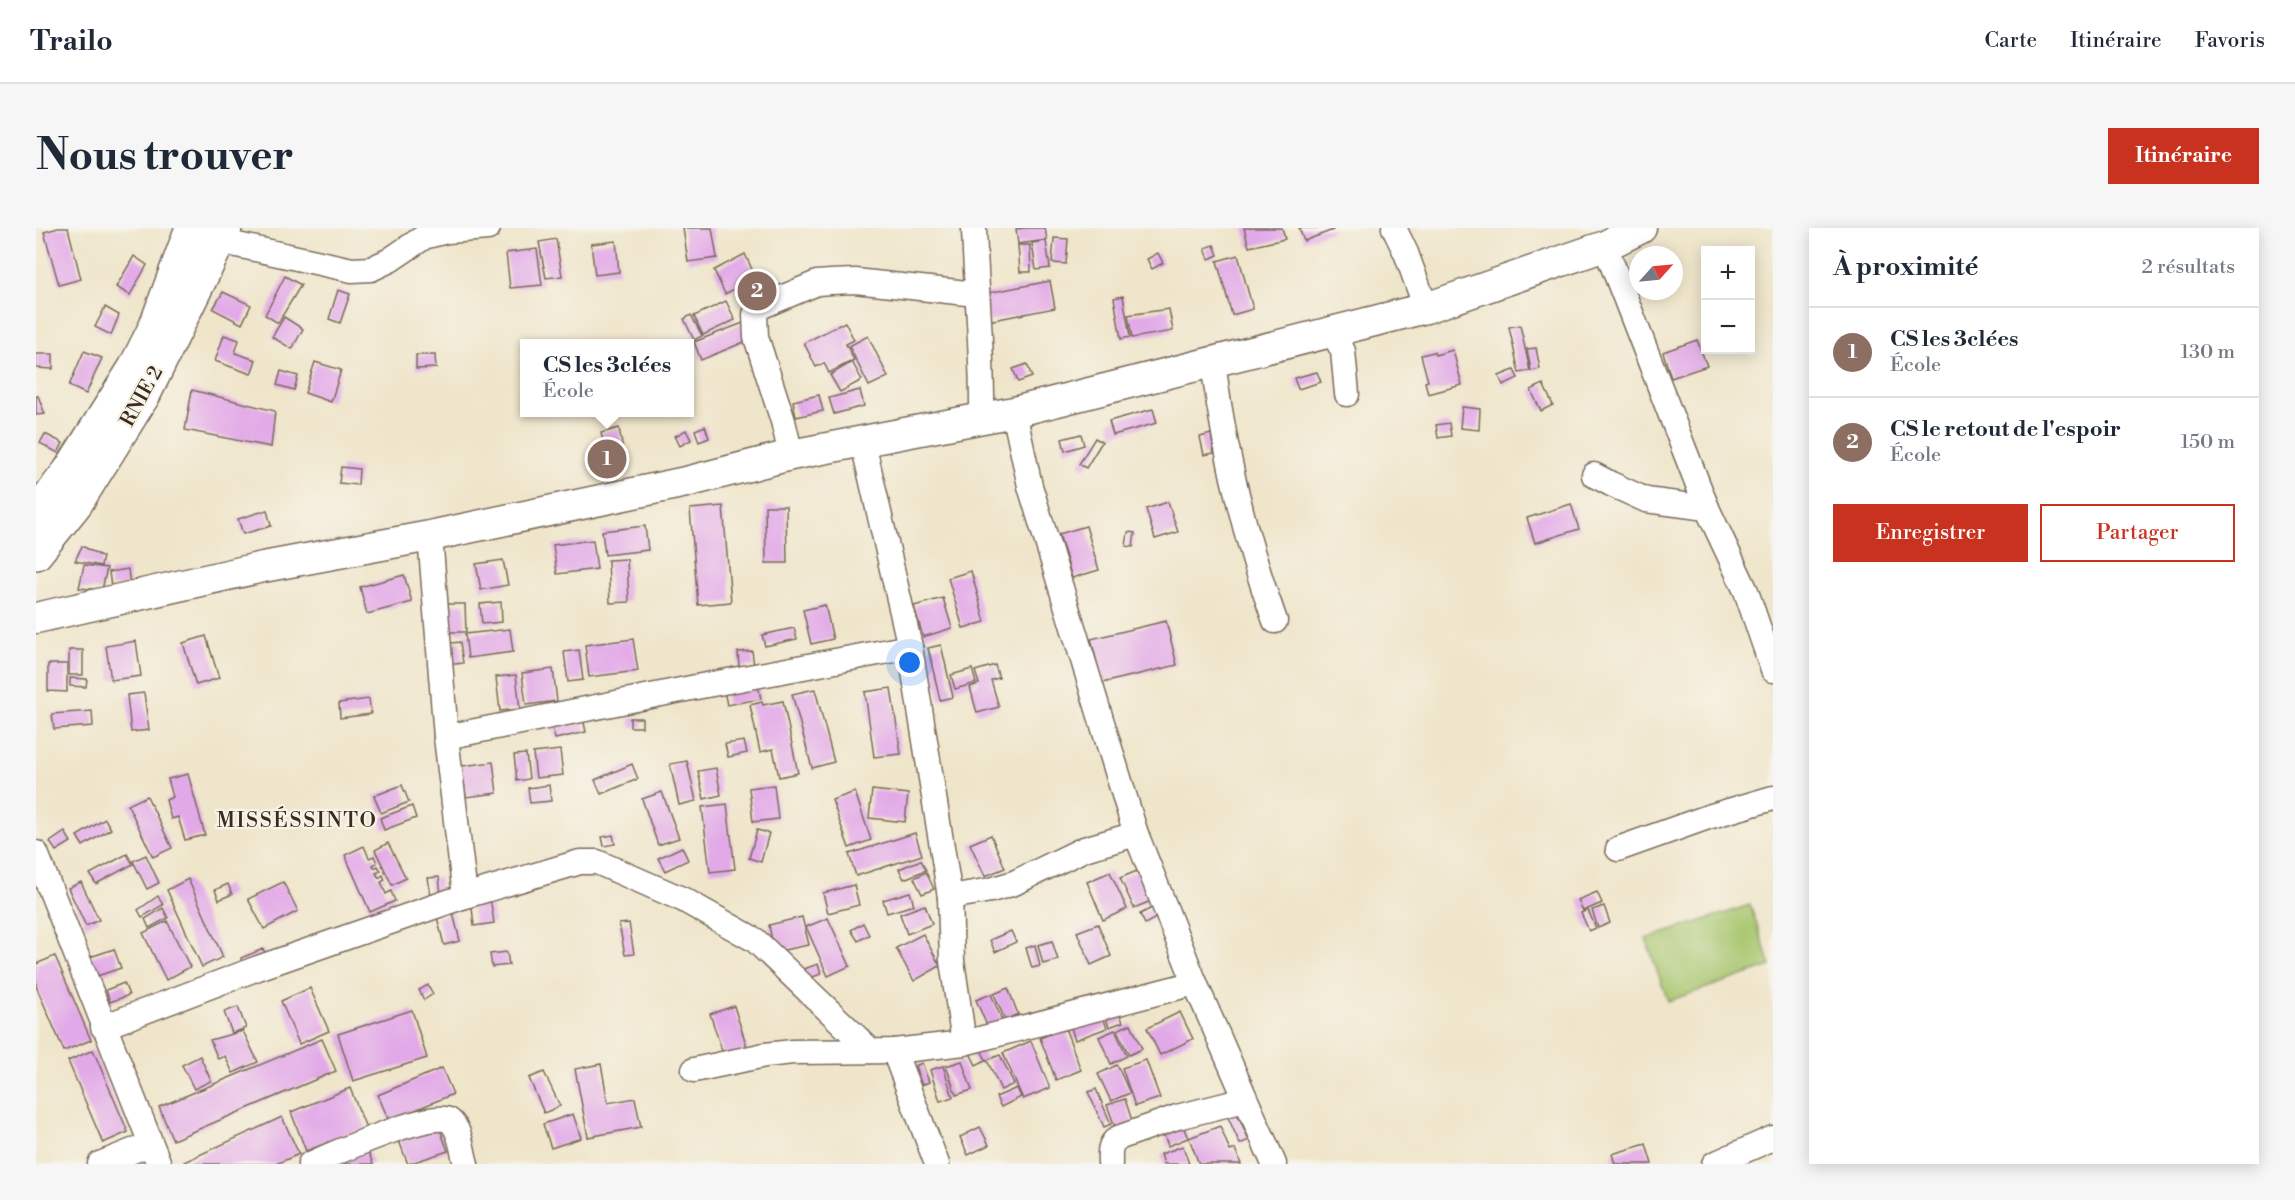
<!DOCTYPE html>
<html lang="fr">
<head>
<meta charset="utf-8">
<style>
  :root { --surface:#fff; --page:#f6f6f7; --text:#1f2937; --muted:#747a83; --line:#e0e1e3; --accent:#c8321e }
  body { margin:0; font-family:"Libre Bodoni",serif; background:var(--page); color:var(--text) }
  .controls { position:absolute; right:18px; top:18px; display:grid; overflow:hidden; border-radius:0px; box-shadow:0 3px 15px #0003 }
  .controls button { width:54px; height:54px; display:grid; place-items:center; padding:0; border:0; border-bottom:2px solid var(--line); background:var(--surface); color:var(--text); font:30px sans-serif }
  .compass { position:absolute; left:1593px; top:18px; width:54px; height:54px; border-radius:50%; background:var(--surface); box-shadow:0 3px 15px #0003; rotate:63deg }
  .you { position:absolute; left:874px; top:435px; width:21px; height:21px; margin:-15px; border:4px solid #fff; border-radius:50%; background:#1a73e8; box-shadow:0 0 0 9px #1a73e833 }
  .badge { display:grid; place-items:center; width:39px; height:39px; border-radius:50%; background:var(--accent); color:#fff; font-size:20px; font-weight:700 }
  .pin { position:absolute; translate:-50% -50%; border:3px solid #fff; box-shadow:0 2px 6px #0006 }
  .popup { position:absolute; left:484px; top:111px; width:174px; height:78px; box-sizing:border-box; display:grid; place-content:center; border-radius:0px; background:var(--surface); filter:drop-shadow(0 2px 4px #0005); font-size:20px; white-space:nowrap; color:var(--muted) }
  .popup b { font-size:22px; color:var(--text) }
  .popup::after { content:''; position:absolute; left:50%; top:100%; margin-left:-12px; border:12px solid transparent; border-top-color:var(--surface) }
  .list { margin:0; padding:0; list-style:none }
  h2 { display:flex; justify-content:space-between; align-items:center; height:78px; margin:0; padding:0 24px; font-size:26px }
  h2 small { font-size:20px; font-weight:400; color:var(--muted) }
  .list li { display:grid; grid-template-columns:39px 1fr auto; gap:18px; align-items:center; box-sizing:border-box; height:90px; padding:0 24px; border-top:2px solid var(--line) }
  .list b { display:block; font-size:22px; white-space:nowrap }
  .list p { margin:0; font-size:20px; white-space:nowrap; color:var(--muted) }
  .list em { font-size:20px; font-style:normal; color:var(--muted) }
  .actions { display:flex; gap:12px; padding:18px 24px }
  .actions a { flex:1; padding:14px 0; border:2px solid var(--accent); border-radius:0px; text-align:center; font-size:21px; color:var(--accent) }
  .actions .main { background:var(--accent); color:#fff }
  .map { position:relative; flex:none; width:1737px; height:936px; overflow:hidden; border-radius:0px }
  header { display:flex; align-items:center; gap:36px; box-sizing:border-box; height:84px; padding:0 30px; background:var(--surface); border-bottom:2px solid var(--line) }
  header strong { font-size:28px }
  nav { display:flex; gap:33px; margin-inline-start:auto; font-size:21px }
  .intro { display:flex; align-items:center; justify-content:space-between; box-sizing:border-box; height:144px; padding:0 36px }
  h1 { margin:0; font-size:42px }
  .button { padding:15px 27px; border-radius:0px; background:var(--accent); color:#fff; font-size:21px; font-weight:700 }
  main { display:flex; gap:36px; padding:0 36px }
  aside { flex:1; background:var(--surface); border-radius:0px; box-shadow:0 3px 15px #0003 }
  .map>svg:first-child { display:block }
</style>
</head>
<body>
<header>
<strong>Trailo</strong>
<nav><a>Carte</a><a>Itinéraire</a><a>Favoris</a></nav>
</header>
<div class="intro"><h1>Nous trouver</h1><a class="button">Itinéraire</a></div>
<main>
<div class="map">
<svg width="1737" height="936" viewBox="0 0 1737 936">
  <rect width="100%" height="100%" fill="#f7f3e8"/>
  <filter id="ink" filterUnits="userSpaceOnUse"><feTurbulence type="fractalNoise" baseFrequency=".0167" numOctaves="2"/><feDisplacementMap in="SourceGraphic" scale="12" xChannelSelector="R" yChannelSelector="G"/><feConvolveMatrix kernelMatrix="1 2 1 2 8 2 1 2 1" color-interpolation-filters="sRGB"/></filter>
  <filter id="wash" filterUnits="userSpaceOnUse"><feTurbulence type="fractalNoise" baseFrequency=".008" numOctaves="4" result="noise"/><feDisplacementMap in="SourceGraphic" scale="24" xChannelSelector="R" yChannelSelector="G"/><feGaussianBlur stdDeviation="1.35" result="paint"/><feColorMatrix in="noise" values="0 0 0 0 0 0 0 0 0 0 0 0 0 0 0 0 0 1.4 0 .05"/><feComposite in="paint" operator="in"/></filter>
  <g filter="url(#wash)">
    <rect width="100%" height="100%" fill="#efe5ca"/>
    <!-- green -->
    <path fill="#a7c66e" stroke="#717846" stroke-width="1.5" d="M1714 677 1735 738 1632 773 1610 711Z"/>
    <g id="blocks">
      <!-- building -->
      <g fill="#e2a9e8">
        <path d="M22 0H32L45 51 23 57 8 4Z"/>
        <path d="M647 0H676L681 30 652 34Z"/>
        <path d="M989 0H1009L1011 12 982 16 980 1Z"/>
        <path d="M1208 0H1246L1249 11 1213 19Z"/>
        <path d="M1263 0H1296L1297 2 1268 13Z"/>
        <path d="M1018 10 1032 11 1030 36 1016 35Z"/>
        <path d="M520 11 526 48 510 50 503 14Z"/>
        <path d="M580 13 583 44 559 47 555 16Z"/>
        <path d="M1010 13 1014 40 1000 42 996 15Z"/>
        <path d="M982 17H994L995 44H984Z"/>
        <path d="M1178 17 1182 27 1173 31 1169 20Z"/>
        <path d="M501 21 506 57 474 60 470 25Z"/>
        <path d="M1122 25 1127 35 1116 41 1111 31Z"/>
        <path d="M709 26 720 50 689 66 678 42Z"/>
        <path d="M1202 27 1217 81 1196 87 1181 33Z"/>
        <path d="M98 28 111 37 94 67 80 59Z"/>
        <path d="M249 48 265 57 242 95 229 87Z"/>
        <path d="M1014 53 1019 80 952 93 947 66Z"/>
        <path d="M302 62 314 66 304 95 293 91Z"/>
        <path d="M187 64 215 77 206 96 177 81Z"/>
        <path d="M1087 68 1094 109 1085 111 1078 70Z"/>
        <path d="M690 73 699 92 667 107 658 88Z"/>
        <path d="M69 79 83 87 75 107 59 99Z"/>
        <path d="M1133 81 1137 103 1096 110 1092 87Z"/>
        <path d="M655 87 666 108 658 112 648 91Z"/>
        <path d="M248 89 267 101 256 121 236 109Z"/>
        <path d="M809 94 818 112 810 116 818 132 793 145 788 135 780 139 768 115Z"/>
        <path d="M707 95 713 112 665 132 658 114Z"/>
        <path d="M1484 97 1494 143 1483 145 1473 99Z"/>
        <path d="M188 107 203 112 199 125 220 132 215 146 179 133Z"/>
        <path d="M832 108 852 149 833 158 813 118Z"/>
        <path d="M1661 112 1671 138 1635 150 1627 124Z"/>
        <path d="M1500 120 1504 141 1495 143 1491 121Z"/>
        <path d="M1417 122 1426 157 1392 166 1389 154 1392 153 1385 127 1398 124 1399 127Z"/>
        <path d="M48 123 66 130 50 166 33 158Z"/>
        <path d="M0 126H17V141L0 140Z"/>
        <path d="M380 127H399L400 140 380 141Z"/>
        <path d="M279 134 305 142 295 174 269 165Z"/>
        <path d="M816 134 826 152 804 164 794 147Z"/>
        <path d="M991 136 996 149 982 154 977 141Z"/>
        <path d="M1478 142 1482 150 1467 157 1463 148Z"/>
        <path d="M245 143 262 148 258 162 241 157Z"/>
        <path d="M1281 144 1285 154 1262 161 1258 150Z"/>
        <path d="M1507 156 1517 177 1505 183 1495 162Z"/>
        <path d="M156 162 239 183 235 219 149 202Z"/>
        <path d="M824 162 828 178 798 186 793 170Z"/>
        <path d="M783 167 787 183 760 189 757 173Z"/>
        <path d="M0 168H2L9 186 0 187Z"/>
        <path d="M1426 179 1444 181 1443 202 1424 200Z"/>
        <path d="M1117 181 1121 195 1077 207 1073 193Z"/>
        <path d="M1413 195 1415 208 1402 210 1400 197Z"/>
        <path d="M669 198 673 210 663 214 659 202Z"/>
        <path d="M583 200 588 227 571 231 565 205Z"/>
        <path d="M650 202 655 212 644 218 639 208Z"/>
        <path d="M9 206 27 215 22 225 4 215Z"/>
        <path d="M1045 206 1048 217 1029 223 1026 211Z"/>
        <path d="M1175 206 1178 225 1168 227 1164 209Z"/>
        <path d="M1059 210 1066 214 1050 240 1043 236Z"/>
        <path d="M305 239 323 241 322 257 303 255Z"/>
        <path d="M1132 274 1142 304 1119 311 1110 281Z"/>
        <path d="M1535 276 1543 301 1499 315 1491 290Z"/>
        <path d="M687 278 695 374 662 377 654 281Z"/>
        <path d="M729 278H750L751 335H730Z"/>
        <path d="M231 282 235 298 207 306 202 291Z"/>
        <path d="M609 298 612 322 569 327 566 303Z"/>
        <path d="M1050 298 1063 342 1036 350 1023 306Z"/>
        <path d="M1092 304 1099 305 1097 319 1090 318Z"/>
        <path d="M557 312 561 341 521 346 517 317Z"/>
        <path d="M46 318 67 329 65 338 39 333Z"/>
        <path d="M591 331 593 374 574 375 572 332Z"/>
        <path d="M467 332 472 357 445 362 440 336Z"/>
        <path d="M48 337 71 340 66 362 43 360Z"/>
        <path d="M92 341 94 357 75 359 73 344Z"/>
        <path d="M935 343 949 394 927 400 912 350Z"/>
        <path d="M368 347 376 374 331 386 324 359Z"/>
        <path d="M907 370 916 400 887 409 878 378Z"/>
        <path d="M465 374 466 394 446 396 444 376Z"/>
        <path d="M412 376H429L430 404H413Z"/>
        <path d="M789 377 797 411 775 416 767 382Z"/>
        <path d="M1130 393 1141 437 1066 455 1055 411Z"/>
        <path d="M758 400 761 411 729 418 726 407Z"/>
        <path d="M474 401 477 424 432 430 429 406Z"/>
        <path d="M170 408 183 450 160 457 147 415Z"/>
        <path d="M597 411 602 443 553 449 549 417Z"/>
        <path d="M100 413 105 448 75 452 70 418Z"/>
        <path d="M424 414 427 435 410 437 407 416Z"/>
        <path d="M905 417 917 469 904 472 892 420Z"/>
        <rect x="33" y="422" width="14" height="25"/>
        <path d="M543 422 547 452 532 454 528 424Z"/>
        <path d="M716 423 718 438 703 439 702 424Z"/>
        <path d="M12 436H31V464L12 463Z"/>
        <path d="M959 437 963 450 955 452 963 479 941 485 934 459 943 456 939 443Z"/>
        <path d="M517 441 521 473 490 477 486 445Z"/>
        <path d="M936 441 940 455 919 461 915 447Z"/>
        <path d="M480 447 484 481 464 483 460 449Z"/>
        <path d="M34 450 51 451 50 459 34 458Z"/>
        <path d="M722 457 725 471 691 477 688 463Z"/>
        <path d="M855 460 865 526 838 529 829 464Z"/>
        <path d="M779 461 798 534 776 540 756 466Z"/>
        <path d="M108 465 113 502 95 504 91 467Z"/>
        <path d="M333 471 335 486 304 490 303 475Z"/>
        <path d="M747 473 762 545 743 549 737 521 724 524 714 477 726 474 727 477Z"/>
        <path d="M56 483 57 498 18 501 16 486Z"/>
        <path d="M547 490 550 504 519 511 516 498Z"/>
        <rect x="594" y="490" width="12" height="9"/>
        <path d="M708 513 711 525 692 529 689 516Z"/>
        <path d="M524 522 527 547 500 550 497 525Z"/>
        <path d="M490 526 493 551 481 553 478 527Z"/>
        <path d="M651 533 660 573 643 577 634 536Z"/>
        <path d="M457 534 461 565 430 569 426 538Z"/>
        <path d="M596 536 602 551 565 566 559 552Z"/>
        <path d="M680 540 685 567 668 571 662 543Z"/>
        <path d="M152 546 169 607 149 612 142 589 135 591 130 572 137 569 132 551Z"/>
        <path d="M366 557 373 574 345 585 338 568Z"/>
        <path d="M513 557 515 573 494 575 492 560Z"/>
        <path d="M738 557 742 591 717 594 713 560Z"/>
        <path d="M836 562 872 566 869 594 833 590Z"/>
        <path d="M626 564 643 610 622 617 606 571Z"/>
        <path d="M819 564 835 612 813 620 796 572Z"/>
        <path d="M111 568 136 620 117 629 92 577Z"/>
        <path d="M691 576 699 641 674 644 666 579Z"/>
        <path d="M376 578 380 590 348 602 344 590Z"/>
        <path d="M69 591 75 601 47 618 41 608Z"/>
        <path d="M721 602 733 605 725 634 713 630Z"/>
        <path d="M29 604 35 614 20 623 14 614Z"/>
        <path d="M879 605 886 627 820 648 813 626Z"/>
        <path d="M577 607 579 616 568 618 566 609Z"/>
        <path d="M955 607 969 640 949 648 934 616Z"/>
        <path d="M352 615 370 650 356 657 339 622Z"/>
        <path d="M328 618 333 630 338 628 341 635 337 637 338 640 342 638 345 643 340 645 343 650 347 647 349 652 345 654 350 666 355 663 359 673 334 684 309 627Z"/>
        <path d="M646 619 652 632 629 643 622 630Z"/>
        <path d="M91 626 97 636 60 656 54 646Z"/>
        <path d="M110 627 123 655 111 661 97 633Z"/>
        <path d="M885 632 890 642 868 651 863 641Z"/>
        <path d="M1101 643 1115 673 1098 680 1084 650Z"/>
        <path d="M890 644 898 661 886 666 878 650Z"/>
        <path d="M1074 644 1091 681 1067 692 1051 654Z"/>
        <path d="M403 649 405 667 395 668 392 650Z"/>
        <path d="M152 651 187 729 166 739 131 662Z"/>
        <path d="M45 654 63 692 50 698 32 660Z"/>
        <path d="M247 654 262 683 228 701 212 671Z"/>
        <path d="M192 656 196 666 183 672 179 662Z"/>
        <path d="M818 657 823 677 792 685 787 665Z"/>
        <path d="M874 664 878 677 851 685 847 672Z"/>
        <path d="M1561 664 1566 675 1547 683 1542 672Z"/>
        <path d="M122 668 127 677 106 689 102 682Z"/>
        <path d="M454 669 458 695 438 698 435 671Z"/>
        <path d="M889 677 896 696 871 706 864 686Z"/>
        <path d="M1120 678 1125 687 1109 696 1104 686Z"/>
        <path d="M1568 678 1574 695 1562 700 1556 682Z"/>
        <path d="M127 680 132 690 113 700 109 691Z"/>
        <path d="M1552 682 1560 700 1553 703 1545 685Z"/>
        <path d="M417 685 424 713 408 717 401 689Z"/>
        <path d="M766 689 773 717 738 724 733 697Z"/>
        <path d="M792 690 814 738 792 748 770 699Z"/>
        <path d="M131 693 154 739 130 752 107 705Z"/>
        <path d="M593 695 598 726 589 727 583 696Z"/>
        <path d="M827 695 833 707 822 713 815 702Z"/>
        <path d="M1062 696 1075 728 1055 737 1041 704Z"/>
        <path d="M975 703 980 714 959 724 954 712Z"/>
        <path d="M887 706 904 738 878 753 860 720Z"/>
        <path d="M1016 713 1022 732 1007 736 1002 717Z"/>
        <path d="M999 717 1004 738 996 740 990 720Z"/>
        <path d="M78 721 85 740 61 748 54 729Z"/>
        <path d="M227 721 231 728 206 738 205 730Z"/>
        <path d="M471 724 473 737 456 739 454 726Z"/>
        <path d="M19 728 55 812 28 823 0 758V736Z"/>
        <path d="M782 736 785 746 771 751 768 741Z"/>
        <path d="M88 755 93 767 74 774 70 762Z"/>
        <path d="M392 757 397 766 388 772 383 762Z"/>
        <path d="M274 760 293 803 263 816 245 773Z"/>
        <path d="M972 760 982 786 969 792 958 766Z"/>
        <path d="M955 766 967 794 952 800 940 772Z"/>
        <path d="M698 778 712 822 688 829 674 786Z"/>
        <path d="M202 779 210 800 196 805 188 784Z"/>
        <path d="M1081 779 1087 794 1073 799 1068 784Z"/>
        <path d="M376 782 391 830 317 853 302 806Z"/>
        <path d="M1144 784 1157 811 1124 827 1111 800Z"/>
        <path d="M1067 789 1071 800 1039 812 1035 800Z"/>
        <path d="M1095 796 1106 821 1093 827 1081 802Z"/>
        <path d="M1029 800 1045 842 1020 852 1004 810Z"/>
        <path d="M1079 802 1091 828 1075 836 1063 809Z"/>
        <path d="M207 803 222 834 197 845 189 828 182 831 174 812Z"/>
        <path d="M286 811 300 843 137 912 123 879Z"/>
        <path d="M995 813 1014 860 987 871 967 825Z"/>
        <path d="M944 820 950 832 940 837 934 825Z"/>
        <path d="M57 822 92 904 67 915 32 833Z"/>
        <path d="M964 827 978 856 965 862 951 832Z"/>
        <path d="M164 828 175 853 158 861 146 837Z"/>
        <path d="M1110 832 1124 870 1099 878 1086 840Z"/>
        <path d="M926 833 936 862 920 867 910 838Z"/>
        <path d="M886 835 893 854 886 857 879 838Z"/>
        <path d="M565 836 572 875 599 870 605 899 552 909 539 841Z"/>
        <path d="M1081 837 1094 865 1075 873 1062 846Z"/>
        <path d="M907 838 917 869 904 873 894 842Z"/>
        <path d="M406 840 417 866 353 893 342 867Z"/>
        <path d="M508 844 524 878 508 885 493 850Z"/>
        <path d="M314 860 330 900 270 923 255 884Z"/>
        <path d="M981 860 985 869 965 879 960 869Z"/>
        <path d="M1060 861 1075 896 1068 899 1052 864Z"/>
        <path d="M1089 871 1097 896 1080 902 1071 877Z"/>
        <path d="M1200 883 1213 912 1204 916 1191 887Z"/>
        <path d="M537 886 545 910 515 920 507 896Z"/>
        <path d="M246 889 263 926 240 936H148V934Z"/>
        <path d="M1147 898 1152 910 1132 918 1128 906Z"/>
        <path d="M1184 898 1194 923 1199 921 1205 936H1163L1153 910Z"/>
        <path d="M403 899 412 923 372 936 363 913Z"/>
        <path d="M944 899 953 917 932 927 924 909Z"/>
        <path d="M1610 916 1616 936H1579L1576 926Z"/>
        <path d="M1147 918 1153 936H1128L1125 926Z"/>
        <path d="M332 923 337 936H308L307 934Z"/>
      </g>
    </g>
  </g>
  <g filter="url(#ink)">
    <use href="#blocks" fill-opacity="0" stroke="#7a6b5a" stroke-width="1.5"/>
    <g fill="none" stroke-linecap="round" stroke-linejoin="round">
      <!-- minor casing -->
      <g stroke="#7a6b5a" stroke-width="27">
        <g id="minor">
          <path d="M938 0C940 63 947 126 946 189"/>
          <path d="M1358 0 1370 25 1390 80"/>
          <path d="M183 13 316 42 335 41 354 32 388 9 411 3 452 0"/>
          <path d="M1297 105 1307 123 1311 166"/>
          <path d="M1177 134C1188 223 1208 308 1239 393"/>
          <path d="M978 184 994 258 1100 606 1159 755 1238 936"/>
          <path d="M755 227 747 193 720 109 719 86 724 79 781 55 795 54 819 53 940 66"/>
          <path d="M1558 247 1575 256 1610 272 1671 280 1569 18"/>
          <path d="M1671 280 1710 363 1737 442"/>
          <path d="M874 419 914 669 916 733 928 815"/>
          <path d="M410 509 660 459 874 419 827 215"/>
          <path d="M1582 621 1672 589 1737 570"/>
          <path d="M0 625 123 936"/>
          <path d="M429 668 544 634H561L648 672 719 712 835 823"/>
          <path d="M914 669 955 662 978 655 1048 621 1100 606"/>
          <path d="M67 799 222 740 429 668 410 509 394 308"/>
          <path d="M858 823 901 936"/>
          <path d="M658 842 729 827 757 824 858 823 928 815 1159 755"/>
          <path d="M64 936 114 916"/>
          <path d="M274 936C295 927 399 880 414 893 425 902 426 923 430 936"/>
          <path d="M1074 936C1074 925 1072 917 1082 910L1141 889 1209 872"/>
          <path d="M1678 936 1737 910"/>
        </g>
      </g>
      <!-- major casing -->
      <g stroke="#7a6b5a" stroke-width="33">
        <path id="major" d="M0 390 227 339 394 308 650 254 755 227 978 184 1390 80 1569 18 1605 0"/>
      </g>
      <!-- highway casing -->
      <g stroke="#7a6b5a" stroke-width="36">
        <g id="highway">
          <path d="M0 286 33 244 99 140 120 98 156 0"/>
          <path d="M0 325 40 275 108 166 189 0"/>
        </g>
      </g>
      <!-- minor -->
      <use href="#minor" stroke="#fff" stroke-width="24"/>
      <!-- major -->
      <use href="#major" stroke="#fff" stroke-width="30"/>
      <!-- highway -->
      <use href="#highway" stroke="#fff" stroke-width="33"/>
    </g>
  </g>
  <g text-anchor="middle" stroke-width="4.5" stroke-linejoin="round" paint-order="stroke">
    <!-- street labels -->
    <g font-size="20" fill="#3b2a1e" stroke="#f7f3e8">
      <text transform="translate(105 168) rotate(-61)" y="7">RNIE 2</text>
    </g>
    <!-- neighbourhood labels -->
    <g font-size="21" letter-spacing="1.5" fill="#3b2a1e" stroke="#f7f3e8">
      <text x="261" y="599">MISSÉSSINTO</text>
    </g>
  </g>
</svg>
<div class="controls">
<button>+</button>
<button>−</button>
</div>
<svg class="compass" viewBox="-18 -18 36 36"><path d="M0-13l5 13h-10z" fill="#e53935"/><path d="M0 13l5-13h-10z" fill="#747a83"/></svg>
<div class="you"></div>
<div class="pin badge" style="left:571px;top:231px;background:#8d6e63">1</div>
<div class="popup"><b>CS les 3clées</b>École</div>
<div class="pin badge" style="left:721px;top:63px;background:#8d6e63">2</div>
</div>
<aside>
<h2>À proximité<small>2 résultats</small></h2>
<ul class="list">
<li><span class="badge" style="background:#8d6e63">1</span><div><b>CS les 3clées</b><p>École</p></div><em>130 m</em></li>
<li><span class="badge" style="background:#8d6e63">2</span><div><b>CS le retout de l'espoir</b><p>École</p></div><em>150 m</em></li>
</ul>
<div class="actions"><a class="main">Enregistrer</a><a>Partager</a></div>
</aside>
</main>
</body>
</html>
